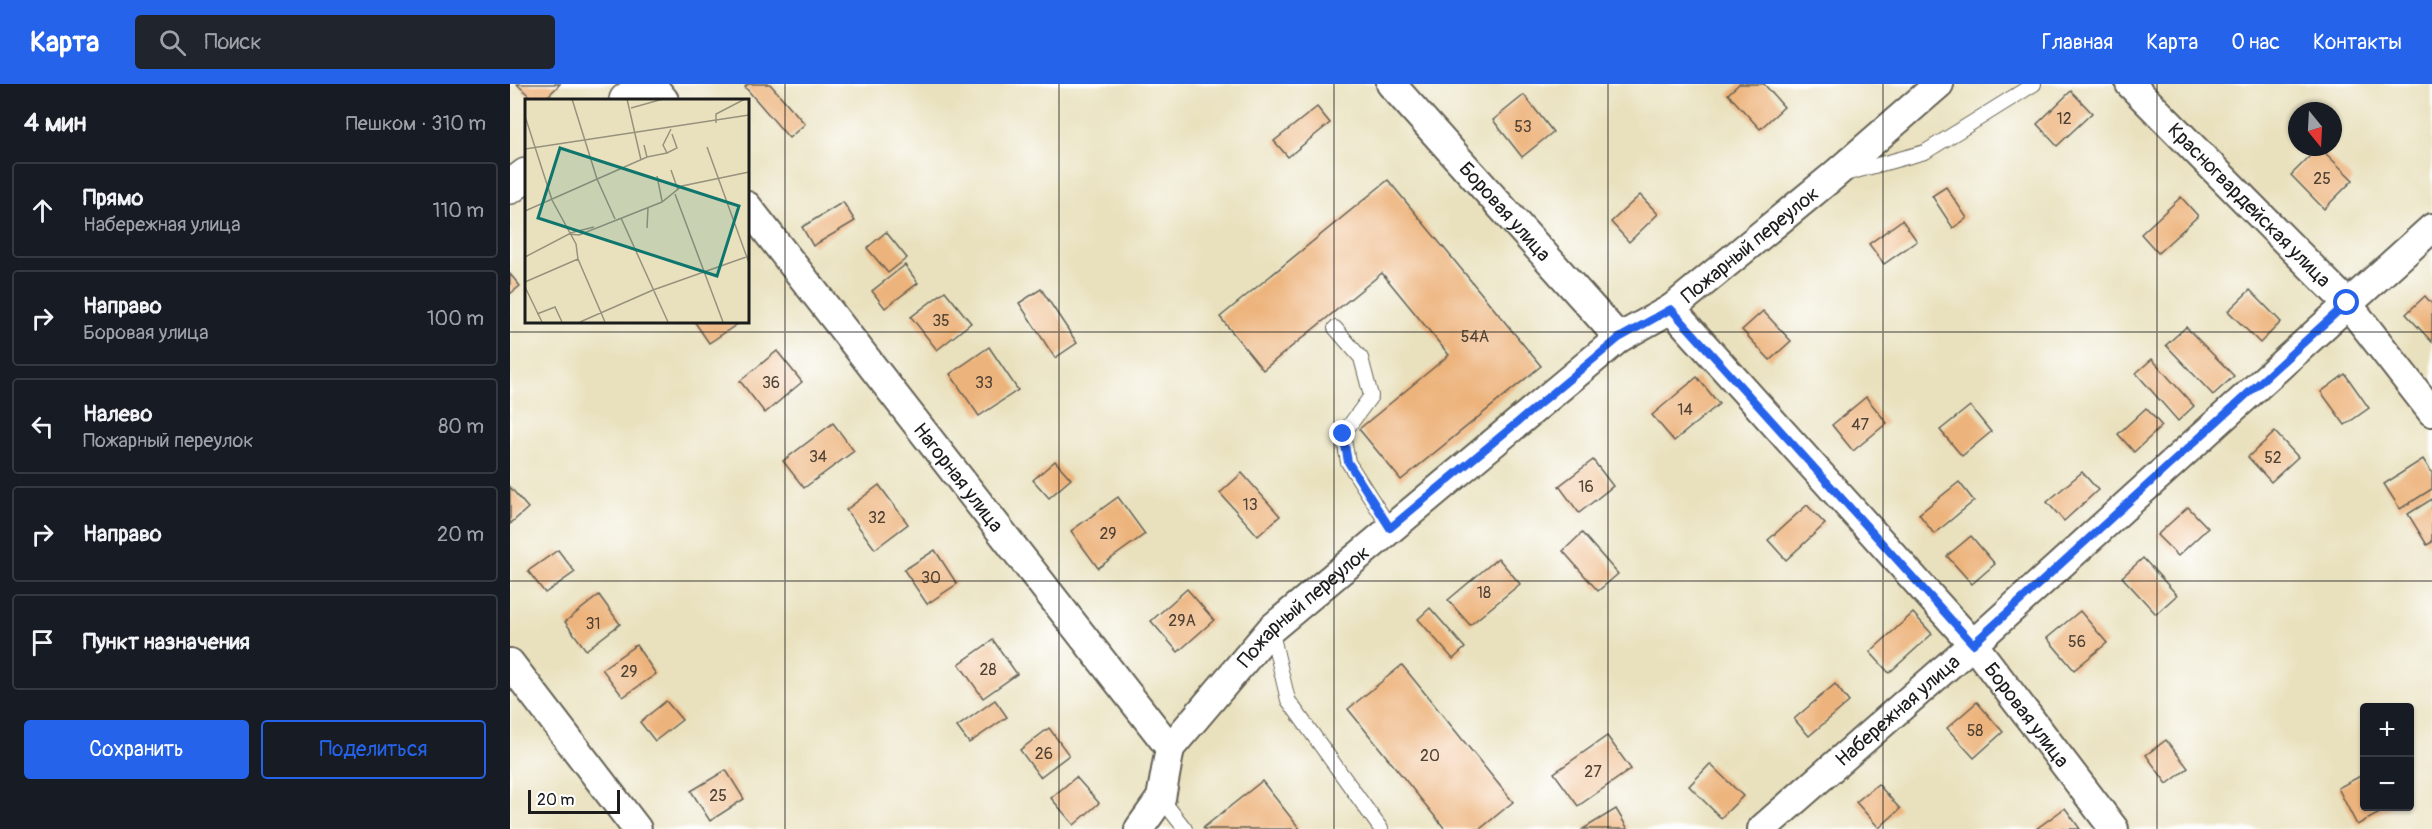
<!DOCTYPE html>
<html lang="ru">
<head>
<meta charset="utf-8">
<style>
  :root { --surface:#171b24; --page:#20242c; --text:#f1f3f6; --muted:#9ea1a6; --line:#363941; --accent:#2563eb }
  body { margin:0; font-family:Pangolin,sans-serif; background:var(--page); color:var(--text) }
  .controls { position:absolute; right:18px; bottom:18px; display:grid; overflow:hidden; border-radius:6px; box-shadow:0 2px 4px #0004 }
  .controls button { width:54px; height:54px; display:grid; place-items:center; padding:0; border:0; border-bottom:2px solid var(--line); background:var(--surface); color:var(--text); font:30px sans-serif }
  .compass { position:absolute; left:1778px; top:18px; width:54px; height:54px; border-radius:50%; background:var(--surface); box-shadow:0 2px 4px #0004; rotate:162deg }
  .scale { position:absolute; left:18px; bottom:15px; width:92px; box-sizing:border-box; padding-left:6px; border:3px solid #1c1c1c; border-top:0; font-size:16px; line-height:21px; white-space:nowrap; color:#1c1c1c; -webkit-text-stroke:4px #fff; paint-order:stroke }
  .stop { position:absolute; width:18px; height:18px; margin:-14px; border:4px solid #2563eb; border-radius:50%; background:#fff }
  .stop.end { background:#2563eb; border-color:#fff; box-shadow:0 2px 6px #0008 }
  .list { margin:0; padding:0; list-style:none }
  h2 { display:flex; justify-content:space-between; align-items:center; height:78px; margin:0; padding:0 24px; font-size:26px }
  h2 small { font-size:20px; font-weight:400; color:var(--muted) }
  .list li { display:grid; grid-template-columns:39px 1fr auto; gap:18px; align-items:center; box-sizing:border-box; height:96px; margin:0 12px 12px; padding:0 12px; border:2px solid var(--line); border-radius:6px }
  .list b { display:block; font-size:22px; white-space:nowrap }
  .list p { margin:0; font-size:20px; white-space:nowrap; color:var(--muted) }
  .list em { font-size:20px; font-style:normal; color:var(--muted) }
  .actions { display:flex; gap:12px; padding:18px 24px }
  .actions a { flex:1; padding:14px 0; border:2px solid var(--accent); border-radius:6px; text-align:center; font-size:21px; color:var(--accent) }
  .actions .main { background:var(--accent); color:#fff }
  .icon { flex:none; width:33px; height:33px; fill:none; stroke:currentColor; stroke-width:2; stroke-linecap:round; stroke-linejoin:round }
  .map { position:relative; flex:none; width:1922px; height:745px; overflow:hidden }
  header { display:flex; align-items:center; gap:36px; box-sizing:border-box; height:84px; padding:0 30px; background:var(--accent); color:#fff }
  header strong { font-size:28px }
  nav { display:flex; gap:33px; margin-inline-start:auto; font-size:21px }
  .search { width:420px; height:54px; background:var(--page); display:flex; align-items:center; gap:15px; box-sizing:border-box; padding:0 21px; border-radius:6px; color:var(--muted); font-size:22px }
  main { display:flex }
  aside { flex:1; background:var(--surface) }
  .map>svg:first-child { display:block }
</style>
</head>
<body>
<header>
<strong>Карта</strong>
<div class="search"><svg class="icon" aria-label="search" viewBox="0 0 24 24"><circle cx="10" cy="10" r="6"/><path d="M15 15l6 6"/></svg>Поиск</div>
<nav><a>Главная</a><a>Карта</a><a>О нас</a><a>Контакты</a></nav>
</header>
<main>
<aside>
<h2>4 мин<small>Пешком · 310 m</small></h2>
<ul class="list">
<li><svg class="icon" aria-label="ahead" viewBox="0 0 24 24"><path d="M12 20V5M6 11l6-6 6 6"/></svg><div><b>Прямо</b><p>Набережная улица</p></div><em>110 m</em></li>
<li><svg class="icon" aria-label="right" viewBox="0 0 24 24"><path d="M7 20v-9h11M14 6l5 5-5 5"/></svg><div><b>Направо</b><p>Боровая улица</p></div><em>100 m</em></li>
<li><svg class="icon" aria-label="left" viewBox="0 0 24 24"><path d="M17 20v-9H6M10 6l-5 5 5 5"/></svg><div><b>Налево</b><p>Пожарный переулок</p></div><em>80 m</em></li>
<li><svg class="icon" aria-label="right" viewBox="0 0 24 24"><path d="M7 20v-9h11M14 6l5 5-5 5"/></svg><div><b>Направо</b></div><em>20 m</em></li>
<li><svg class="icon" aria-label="arrive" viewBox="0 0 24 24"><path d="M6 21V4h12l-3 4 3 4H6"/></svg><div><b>Пункт назначения</b></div></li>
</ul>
<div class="actions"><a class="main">Сохранить</a><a>Поделиться</a></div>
</aside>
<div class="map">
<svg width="1922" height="745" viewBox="0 0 1922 745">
  <rect width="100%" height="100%" fill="#fff"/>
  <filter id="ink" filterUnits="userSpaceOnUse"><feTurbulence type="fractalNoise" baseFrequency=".0167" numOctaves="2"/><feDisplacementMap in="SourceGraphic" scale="12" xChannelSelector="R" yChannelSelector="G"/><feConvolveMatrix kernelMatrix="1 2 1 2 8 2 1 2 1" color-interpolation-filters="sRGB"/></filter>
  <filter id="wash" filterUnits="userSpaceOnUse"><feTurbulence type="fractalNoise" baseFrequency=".008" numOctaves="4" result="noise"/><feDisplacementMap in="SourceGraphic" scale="24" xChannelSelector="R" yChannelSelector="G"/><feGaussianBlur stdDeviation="1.35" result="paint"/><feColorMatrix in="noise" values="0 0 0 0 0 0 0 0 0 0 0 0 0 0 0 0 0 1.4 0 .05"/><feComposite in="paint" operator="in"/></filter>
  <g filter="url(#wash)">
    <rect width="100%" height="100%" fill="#e9e1be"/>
    <g id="blocks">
      <!-- building -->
      <g fill="#edb37b">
        <path d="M7 0H50L34 16H23Z"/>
        <path d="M238 0H260L295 40 279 54 235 3Z"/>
        <path d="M1229 0H1254L1274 23 1250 45 1218 10Z"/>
        <path d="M1561 7 1582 29 1547 62 1527 40Z"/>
        <path d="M1014 11 1043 48 1012 73 983 36Z"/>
        <path d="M807 23 820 39 778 73 764 57Z"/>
        <path d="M1809 63 1843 96 1814 125 1781 91Z"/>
        <path d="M878 96 1031 282 891 396 849 345 939 271 872 189 753 286 710 233Z"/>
        <path d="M1436 103 1457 134 1443 144 1422 112Z"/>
        <path d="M1130 111 1148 130 1119 158 1101 138Z"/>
        <path d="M1671 113 1688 132 1648 169 1631 150Z"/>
        <path d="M333 118 345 137 303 162 292 143Z"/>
        <path d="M1392 136 1407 157 1374 180 1359 160Z"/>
        <path d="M376 148 397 174 378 189 357 164Z"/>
        <path d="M395 181 408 199 375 224 362 207Z"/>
        <path d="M0 190 10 202 0 210Z"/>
        <path d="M531 205 567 259 545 274 509 219Z"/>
        <path d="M1740 206 1771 238 1750 259 1718 227Z"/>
        <path d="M435 207 461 239 427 266 401 233Z"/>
        <path d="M1915 212 1922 220V258L1896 230Z"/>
        <path d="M1253 227 1281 257 1260 276 1232 246Z"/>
        <path d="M184 237H232L199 259Z"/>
        <path d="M1676 243 1724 292 1703 311 1656 261Z"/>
        <path d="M479 263 508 306 469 332 440 290Z"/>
        <path d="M267 267 292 298 255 329 230 297Z"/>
        <path d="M1642 275 1684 322 1668 337 1626 289Z"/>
        <path d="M1835 290 1859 324 1835 341 1811 308Z"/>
        <path d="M1187 293 1209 320 1164 357 1142 331Z"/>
        <path d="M1356 313 1377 339 1343 367 1322 341Z"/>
        <path d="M1460 322 1481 348 1452 372 1430 346Z"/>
        <path d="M1636 324 1652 342 1624 368 1608 350Z"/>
        <path d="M323 339 344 367 294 404 273 377Z"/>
        <path d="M1765 348 1788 373 1761 398 1738 373Z"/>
        <path d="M1913 375 1922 389V405L1890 425 1874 400Z"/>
        <path d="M1083 376 1103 402 1069 429 1049 402Z"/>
        <path d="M545 377 561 395 539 414 523 396Z"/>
        <path d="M1572 388 1588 406 1554 437 1537 418Z"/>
        <path d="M732 389 770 432 748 452 710 409Z"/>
        <path d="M1449 398 1464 417 1424 450 1409 430Z"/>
        <path d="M369 401 398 440 365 465 336 426Z"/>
        <path d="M0 403 18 424 0 440Z"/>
        <path d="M608 413 635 450 588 484 561 447Z"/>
        <path d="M1922 415V458L1917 461 1898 430Z"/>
        <path d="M1297 421 1315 440 1276 476 1258 456Z"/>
        <path d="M1678 423 1698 444 1668 472 1647 451Z"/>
        <path d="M1072 449 1108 490 1088 507 1053 467Z"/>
        <path d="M1461 452 1485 480 1462 500 1437 472Z"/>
        <path d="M48 466 65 488 35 509 18 487Z"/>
        <path d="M425 466 447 500 417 520 394 486Z"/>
        <path d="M988 474 1010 500 960 541 938 516Z"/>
        <path d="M1633 474 1667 511 1646 530 1612 493Z"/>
        <path d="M677 505 704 536 668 568 641 537Z"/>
        <path d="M89 511 110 540 76 566 55 538Z"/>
        <path d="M920 524 955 564 943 575 908 535Z"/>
        <path d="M1570 527 1597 559 1564 586 1537 554Z"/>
        <path d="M1403 529 1422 550 1379 589 1360 568Z"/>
        <path d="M483 556 507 590 473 614 449 580Z"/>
        <path d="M126 561 146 590 113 613 92 585Z"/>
        <path d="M892 581 1003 718 970 745H935L838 625Z"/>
        <path d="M1325 600 1339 618 1299 652 1284 635Z"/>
        <path d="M485 616 497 633 459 659 447 643Z"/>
        <path d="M156 617 172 636 145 657 130 638Z"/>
        <path d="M1467 618 1493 648 1464 674 1437 644Z"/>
        <path d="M539 644 559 671 530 693 510 666Z"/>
        <path d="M1097 652 1121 685 1068 722 1044 689Z"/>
        <path d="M1656 656 1678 684 1657 700 1636 671Z"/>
        <path d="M1200 680 1233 712 1211 734 1179 702Z"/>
        <path d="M216 686 234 715 200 737 181 707Z"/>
        <path d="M1854 690V722H1883L1847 741 1828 704Z"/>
        <path d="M566 693 589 719 564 741 541 714Z"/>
        <path d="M752 697 790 745H694L693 744Z"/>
        <path d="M1368 700 1390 725 1369 744 1346 718Z"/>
        <path d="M1555 724 1570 745H1526Z"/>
        <path d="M1106 725 1118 745H1073Z"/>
      </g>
    </g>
  </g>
  <g filter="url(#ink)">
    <use href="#blocks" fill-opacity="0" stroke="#646155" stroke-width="1.5"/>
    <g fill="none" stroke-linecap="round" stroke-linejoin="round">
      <!-- service casing -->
      <g stroke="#646155" stroke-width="16">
        <g id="service">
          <path d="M1335 90 1415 68 1524 0"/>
          <path d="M825 244 851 274 861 312 833 350 838 378 880 444"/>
          <path d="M761 545 778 616 871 745"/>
          <path d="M651 714 675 745"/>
        </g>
      </g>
      <!-- minor casing -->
      <g stroke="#646155" stroke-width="32">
        <g id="minor">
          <path d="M141 0 154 16"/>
          <path id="s1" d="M881 0 1109 254"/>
          <path id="s2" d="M1620 0 1837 219 1922 328"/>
          <path id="s3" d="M237 122 660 664"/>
          <path id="s4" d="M1161 225 1463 560 1604 745"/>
          <path d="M0 579 127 745"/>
          <path id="s5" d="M629 745 651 714 660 664 761 545 1109 254 1161 225 1322 93 1429 0"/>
          <path id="s6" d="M1252 745 1463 560 1922 144"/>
        </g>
      </g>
      <!-- tertiary casing -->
      <g stroke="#646155" stroke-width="36">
        <g id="tertiary">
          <path d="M116 16 138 0"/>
          <path d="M0 103 16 91"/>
        </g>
      </g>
      <!-- service -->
      <use href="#service" stroke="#fff" stroke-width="14"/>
      <!-- minor -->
      <use href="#minor" stroke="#fff" stroke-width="28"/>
      <!-- tertiary -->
      <use href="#tertiary" stroke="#fff" stroke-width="33"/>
    </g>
  </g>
  <g fill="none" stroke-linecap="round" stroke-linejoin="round" filter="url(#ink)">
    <!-- route -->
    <path stroke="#2563eb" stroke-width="8" d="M833 350 838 378 880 444 1109 254 1161 225 1463 560 1837 219"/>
  </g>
  <!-- grid -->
  <path fill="none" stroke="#1c1c1c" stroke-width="1.5" stroke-opacity="0.55" d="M275 0V745M549 0V745M824 0V745M1098 0V745M1373 0V745M1647 0V745M0 248H1922M0 497H1922"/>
  <g text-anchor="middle" stroke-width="5" stroke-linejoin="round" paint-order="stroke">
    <!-- number labels -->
    <g font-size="16" fill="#504234">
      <text x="1554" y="40">12</text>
      <text x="1013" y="48">53</text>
      <text x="1812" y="100">25</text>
      <text x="431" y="242">35</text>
      <text x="965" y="258">54А</text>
      <text x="261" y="304">36</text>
      <text x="474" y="304">33</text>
      <text x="1175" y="331">14</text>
      <text x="1350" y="346">47</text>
      <text x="308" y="378">34</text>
      <text x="1763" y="379">52</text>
      <text x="1076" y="408">16</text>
      <text x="740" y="426">13</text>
      <text x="367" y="439">32</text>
      <text x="598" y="455">29</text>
      <text x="421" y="499">30</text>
      <text x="974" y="514">18</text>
      <text x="672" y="542">29А</text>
      <text x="83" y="545">31</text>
      <text x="1567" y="563">56</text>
      <text x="478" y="591">28</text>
      <text x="119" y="593">29</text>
      <text x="1465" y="652">58</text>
      <text x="534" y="675">26</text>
      <text x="920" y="677">20</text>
      <text x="1083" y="693">27</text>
      <text x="208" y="717">25</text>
    </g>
    <!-- street labels -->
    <g font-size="20" fill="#1c1c1c" stroke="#fff">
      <text dy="7" stroke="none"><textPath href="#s2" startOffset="170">Красногвардейская улица</textPath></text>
      <text dy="7" stroke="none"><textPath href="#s1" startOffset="171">Боровая улица</textPath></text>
      <text dy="7" stroke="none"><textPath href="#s5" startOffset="860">Пожарный переулок</textPath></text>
      <text dy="7" stroke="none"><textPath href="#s3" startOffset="344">Нагорная улица</textPath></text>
      <text dy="7" stroke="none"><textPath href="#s5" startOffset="284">Пожарный переулок</textPath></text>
      <text dy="7" stroke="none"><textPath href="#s6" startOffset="180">Набережная улица</textPath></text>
      <text dy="7" stroke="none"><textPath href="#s4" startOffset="540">Боровая улица</textPath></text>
    </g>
  </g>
  <!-- overview -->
  <g transform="translate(15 15)">
    <rect width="224" height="224" fill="#e9e1be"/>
    <path fill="none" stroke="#97927d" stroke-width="1.5" d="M47 0 72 80 90 120M102 0 116 61M106 9 138 0M0 17 27 101 51 145 53 160 80 223M191 24V15L220 0M146 30 138 46 142 54 152 49 147 35M182 48 224 164M0 50 224 16M122 58 142 54M146 71 153 91M132 77 137 102M150 95 198 223M0 112 122 58 119 46M96 119 143 223M122 129 123 109M45 134 69 128M0 158 44 135 54 136 137 103 157 87 224 73M0 183 53 160M0 188 17 223M12 215 30 208 37 223M55 223 128 191 224 157"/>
    <path fill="#0f766e" fill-opacity="0.15" stroke="#0f766e" stroke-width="3" d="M35 49 214 107 192 177 13 119Z"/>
    <rect width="224" height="224" fill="none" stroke="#1c1c1c" stroke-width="3"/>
  </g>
</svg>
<div class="controls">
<button>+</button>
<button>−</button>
</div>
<svg class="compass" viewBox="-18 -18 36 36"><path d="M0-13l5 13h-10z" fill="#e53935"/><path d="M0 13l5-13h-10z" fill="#9ea1a6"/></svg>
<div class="scale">20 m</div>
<div class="stop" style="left:1837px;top:219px"></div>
<div class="stop end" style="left:833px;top:350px"></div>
</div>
</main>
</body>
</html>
